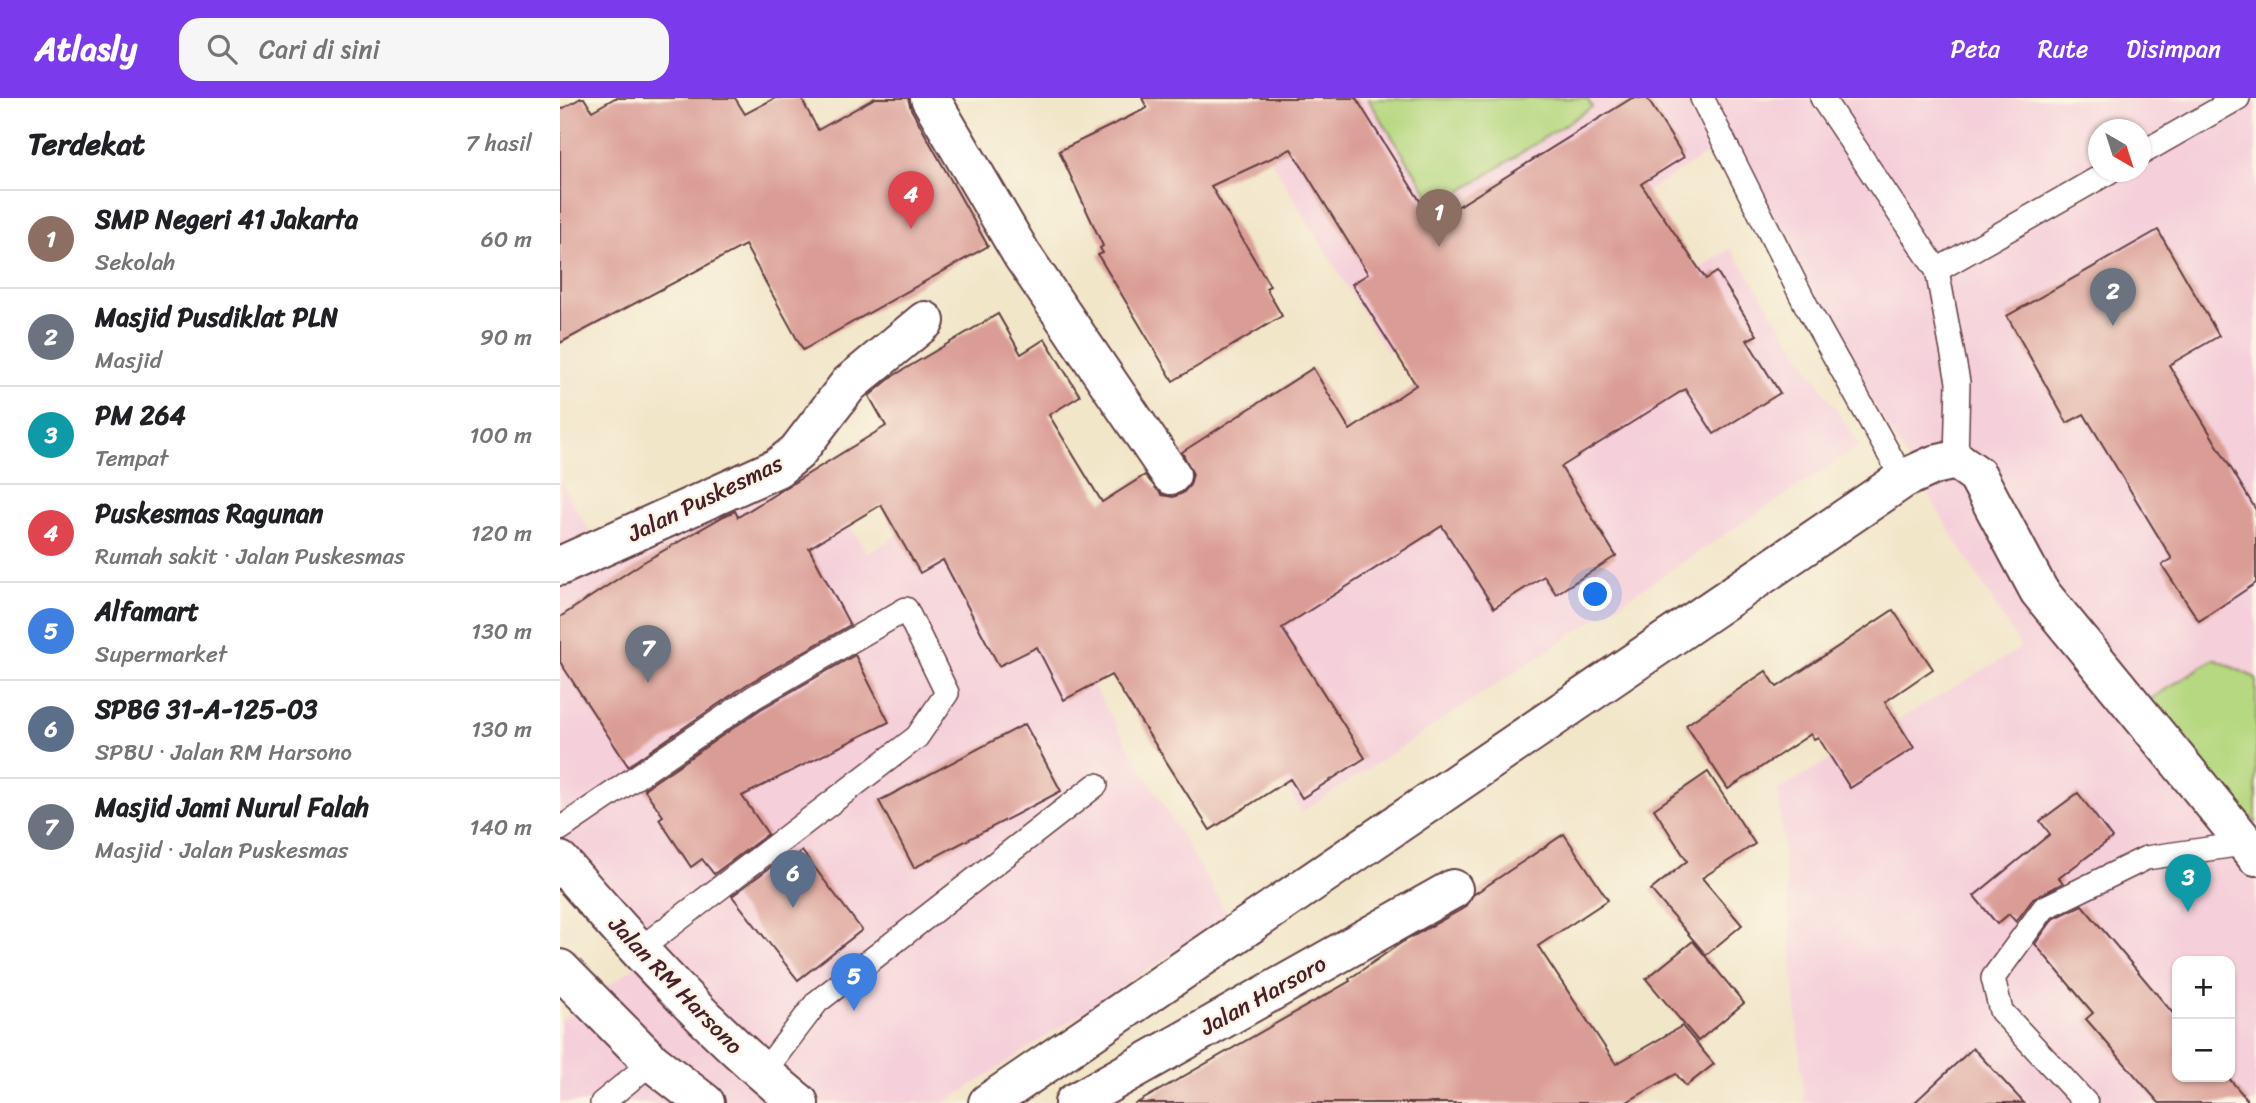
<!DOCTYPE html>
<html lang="id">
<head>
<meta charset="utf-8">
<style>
  :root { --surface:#fff; --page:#f6f6f6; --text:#202124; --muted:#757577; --line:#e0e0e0; --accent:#7c3aed }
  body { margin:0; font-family:Sriracha,sans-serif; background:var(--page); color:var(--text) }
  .controls { position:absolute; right:21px; bottom:21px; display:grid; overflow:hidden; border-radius:14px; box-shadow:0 2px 5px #0004 }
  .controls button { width:63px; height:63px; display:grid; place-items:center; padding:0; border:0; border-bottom:2px solid var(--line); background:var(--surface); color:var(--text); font:35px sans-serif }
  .compass { position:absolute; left:1528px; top:21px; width:63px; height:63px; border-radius:50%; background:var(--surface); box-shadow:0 2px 5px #0004; rotate:141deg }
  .you { position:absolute; left:1036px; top:497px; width:24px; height:24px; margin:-18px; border:5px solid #fff; border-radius:50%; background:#1a73e8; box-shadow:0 0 0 10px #1a73e833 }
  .badge { display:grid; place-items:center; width:46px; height:46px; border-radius:50%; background:var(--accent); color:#fff; font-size:23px; font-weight:700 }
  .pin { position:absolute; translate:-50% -58px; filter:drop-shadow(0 2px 4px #0008) }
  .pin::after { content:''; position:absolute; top:37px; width:24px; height:21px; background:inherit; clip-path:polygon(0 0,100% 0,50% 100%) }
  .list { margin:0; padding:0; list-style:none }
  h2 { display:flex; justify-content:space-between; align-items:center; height:91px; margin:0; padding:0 28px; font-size:30px }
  h2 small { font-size:23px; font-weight:400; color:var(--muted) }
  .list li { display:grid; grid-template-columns:46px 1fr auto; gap:21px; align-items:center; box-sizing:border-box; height:98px; padding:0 28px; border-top:2px solid var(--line) }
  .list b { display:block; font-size:26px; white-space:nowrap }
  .list p { margin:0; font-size:23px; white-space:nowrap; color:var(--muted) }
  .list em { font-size:23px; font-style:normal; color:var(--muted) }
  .icon { flex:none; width:38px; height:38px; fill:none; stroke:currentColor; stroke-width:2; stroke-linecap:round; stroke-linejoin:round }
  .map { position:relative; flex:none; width:1696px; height:1005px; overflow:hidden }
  header { display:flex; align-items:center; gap:42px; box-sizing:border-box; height:98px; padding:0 35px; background:var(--accent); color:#fff }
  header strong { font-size:33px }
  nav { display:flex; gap:38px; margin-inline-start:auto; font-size:24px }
  .search { width:490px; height:63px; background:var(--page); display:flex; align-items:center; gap:18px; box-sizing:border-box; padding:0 24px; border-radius:21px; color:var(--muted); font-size:26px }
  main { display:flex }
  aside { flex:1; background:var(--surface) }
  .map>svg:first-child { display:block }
</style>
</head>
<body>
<header>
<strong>Atlasly</strong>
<div class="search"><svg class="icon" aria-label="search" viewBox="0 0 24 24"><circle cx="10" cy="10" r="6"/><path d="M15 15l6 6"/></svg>Cari di sini</div>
<nav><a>Peta</a><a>Rute</a><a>Disimpan</a></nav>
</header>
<main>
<aside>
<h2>Terdekat<small>7 hasil</small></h2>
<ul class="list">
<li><span class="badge" style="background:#8d6e63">1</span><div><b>SMP Negeri 41 Jakarta</b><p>Sekolah</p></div><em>60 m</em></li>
<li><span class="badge" style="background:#6b7280">2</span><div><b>Masjid Pusdiklat PLN</b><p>Masjid</p></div><em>90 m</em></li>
<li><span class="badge" style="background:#0f9aa8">3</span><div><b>PM 264</b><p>Tempat</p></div><em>100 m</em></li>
<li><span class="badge" style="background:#e0444e">4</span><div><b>Puskesmas Ragunan</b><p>Rumah sakit · Jalan Puskesmas</p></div><em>120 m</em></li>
<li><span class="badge" style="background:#3f7fe0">5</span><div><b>Alfamart</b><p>Supermarket</p></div><em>130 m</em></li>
<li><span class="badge" style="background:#5c6f8a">6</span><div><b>SPBG 31-A-125-03</b><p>SPBU · Jalan RM Harsono</p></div><em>130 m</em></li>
<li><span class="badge" style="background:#6b7280">7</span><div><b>Masjid Jami Nurul Falah</b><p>Masjid · Jalan Puskesmas</p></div><em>140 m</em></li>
</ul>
</aside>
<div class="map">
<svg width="1696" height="1005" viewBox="0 0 1696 1005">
  <rect width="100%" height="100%" fill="#fcf5e5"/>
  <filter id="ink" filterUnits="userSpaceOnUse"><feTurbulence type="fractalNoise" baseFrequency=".0143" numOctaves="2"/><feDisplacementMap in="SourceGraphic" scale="14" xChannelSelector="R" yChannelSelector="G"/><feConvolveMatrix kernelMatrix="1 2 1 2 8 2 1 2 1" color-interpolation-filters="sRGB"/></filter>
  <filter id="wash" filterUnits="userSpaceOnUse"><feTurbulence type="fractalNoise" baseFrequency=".00686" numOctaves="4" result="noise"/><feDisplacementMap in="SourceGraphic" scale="28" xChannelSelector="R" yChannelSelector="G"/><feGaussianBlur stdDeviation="1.57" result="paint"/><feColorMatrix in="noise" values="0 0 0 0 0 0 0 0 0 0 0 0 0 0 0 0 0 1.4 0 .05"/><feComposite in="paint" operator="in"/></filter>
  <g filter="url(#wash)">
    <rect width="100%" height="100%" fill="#f2e6c9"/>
    <!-- built -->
    <g fill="#f5cfda" fill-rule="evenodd">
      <path d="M673 0H1696V580L1654 561 1659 692 1696 725V1005H1244L1218 692 1461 550 1158 49 827 255ZM1538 32H1580V74H1538ZM1617 863H1670V979H1617Z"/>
      <path d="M1171 150 1300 348 742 714 571 451 694 462Z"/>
      <path d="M244 358 308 456 414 386 669 818 385 1005H0V923L85 861 0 777V382L51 471Z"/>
    </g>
    <!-- green -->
    <g fill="#b6d880" stroke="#807c56" stroke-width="2">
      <path d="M1027 0 1032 9 877 109 808 1Z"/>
      <path d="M1654 561 1696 580V725L1575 611Z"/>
    </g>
    <g id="blocks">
      <!-- building -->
      <g fill="#da9d95">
        <path d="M21 0H24L32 13 55 0H175L185 16 215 0H241L258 32 315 0H348L351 11 428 148 243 252 185 147 0 245V12Z"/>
        <path d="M582 0H796L873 124 1072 0H1087L1124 59 1081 86 1146 181 1157 174 1197 237 1187 242 1220 295 1154 336 1125 291 1001 369 1056 458 996 496 984 478 934 510 882 428 722 530 805 660 742 700 730 681 650 732 551 577 504 602 477 549 439 568 383 462 360 475 321 407 249 450 290 527 186 587 68 668 0 564V519L82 465 164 418 175 413 178 419 326 328 309 298 333 278 438 216 461 256 485 241 520 298 489 317 542 404 585 377 602 397 613 399 623 395 630 387 633 376 622 354 753 270 790 332 856 287 792 186 808 176 731 51 651 88 710 188 706 190 722 218 613 283 538 157 543 155 540 150 543 148 499 53 587 10Z"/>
        <path d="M1598 132 1659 238 1609 267 1696 412V485L1639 523 1602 467 1612 461 1524 316 1507 325 1447 218Z"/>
        <path d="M1333 512 1373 571 1325 604 1354 650 1290 690 1258 639 1254 641 1251 636 1168 691 1126 627 1206 573 1217 589Z"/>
        <path d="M295 557 329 624 182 698 208 736 154 776 142 761 131 769 99 721 103 718 84 691 201 611Z"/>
        <path d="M465 626 501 693 354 770 319 703Z"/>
        <path d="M1148 674 1195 746 1142 780 1182 827 1146 857 1091 792 1127 763 1094 711Z"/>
        <path d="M1518 695 1552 740 1499 780 1503 785 1473 801 1456 824 1449 816 1437 826 1414 798 1490 736 1480 723Z"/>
        <path d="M1004 736 1048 802 978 848 1056 966 1122 928 1154 966 1126 988 1116 976 1065 1005H577L790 883 789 881 841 845 904 810 913 797Z"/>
        <path d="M242 753 302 832 238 882 172 798 224 759 227 765Z"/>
        <path d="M1522 807 1617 920V979H1668L1690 1005H1599L1526 921 1533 915 1475 846 1493 821Z"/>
        <path d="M1133 843 1184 905 1138 943 1086 881Z"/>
        <path d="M1413 950 1464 1005H1354Z"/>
      </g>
    </g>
  </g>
  <g filter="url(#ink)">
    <use href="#blocks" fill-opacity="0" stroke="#633d43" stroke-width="2"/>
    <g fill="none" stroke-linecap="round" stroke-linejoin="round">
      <!-- service casing -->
      <g stroke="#633d43" stroke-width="26">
        <g id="service">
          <path d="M1142 0 1247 209 1343 381"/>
          <path d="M1262 0 1377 172"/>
          <path d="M1580 56 1678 0"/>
          <path d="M1396 362 1398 284 1377 172 1549 74"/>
          <path d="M0 731 194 599 346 511 387 595 357 639 80 851"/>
          <path d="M203 975 257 904 536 687"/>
          <path d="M42 1005 92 964"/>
          <path d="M1526 1005 1441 913 1433 880 1484 810 1586 760 1683 746"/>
        </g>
      </g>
      <!-- minor casing -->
      <g stroke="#633d43" stroke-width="42">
        <g id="minor">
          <path d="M370 0 462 157 611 377"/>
          <path d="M0 468 217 370 237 354 289 286 365 223"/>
          <path d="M428 1005 1343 381 1374 367 1396 362 1417 377 1479 493 1696 758"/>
          <path d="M514 1005 893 791"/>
        </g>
      </g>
      <!-- secondary casing -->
      <g stroke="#633d43" stroke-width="42">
        <g id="secondary">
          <path d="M0 763C73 848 152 934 239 1005"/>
          <path d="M0 871 92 964 145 1005"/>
        </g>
      </g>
      <!-- service -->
      <use href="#service" stroke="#fff" stroke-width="23"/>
      <!-- minor -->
      <use href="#minor" stroke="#fff" stroke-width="38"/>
      <!-- secondary -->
      <use href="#secondary" stroke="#fff" stroke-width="38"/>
    </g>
  </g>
  <g text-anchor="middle" stroke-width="5" stroke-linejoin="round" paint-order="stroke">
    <!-- street labels -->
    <g font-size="23" fill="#4a1f2b" stroke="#fcf5e5">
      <text transform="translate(145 400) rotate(-26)" y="8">Jalan Puskesmas</text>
      <text transform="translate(116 887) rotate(46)" y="8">Jalan RM Harsono</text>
      <text transform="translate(703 897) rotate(-29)" y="8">Jalan Harsoro</text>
    </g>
  </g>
</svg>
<div class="controls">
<button>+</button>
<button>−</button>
</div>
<svg class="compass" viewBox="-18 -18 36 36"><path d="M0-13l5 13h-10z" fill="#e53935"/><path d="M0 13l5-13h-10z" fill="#757577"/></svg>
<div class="you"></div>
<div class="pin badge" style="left:879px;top:149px;background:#8d6e63">1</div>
<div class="pin badge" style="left:1553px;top:228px;background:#6b7280">2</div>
<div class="pin badge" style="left:1628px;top:814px;background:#0f9aa8">3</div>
<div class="pin badge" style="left:351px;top:131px;background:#e0444e">4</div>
<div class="pin badge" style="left:294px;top:913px;background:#3f7fe0">5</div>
<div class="pin badge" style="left:233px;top:810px;background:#5c6f8a">6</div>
<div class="pin badge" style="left:88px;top:585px;background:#6b7280">7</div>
</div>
</main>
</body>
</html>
